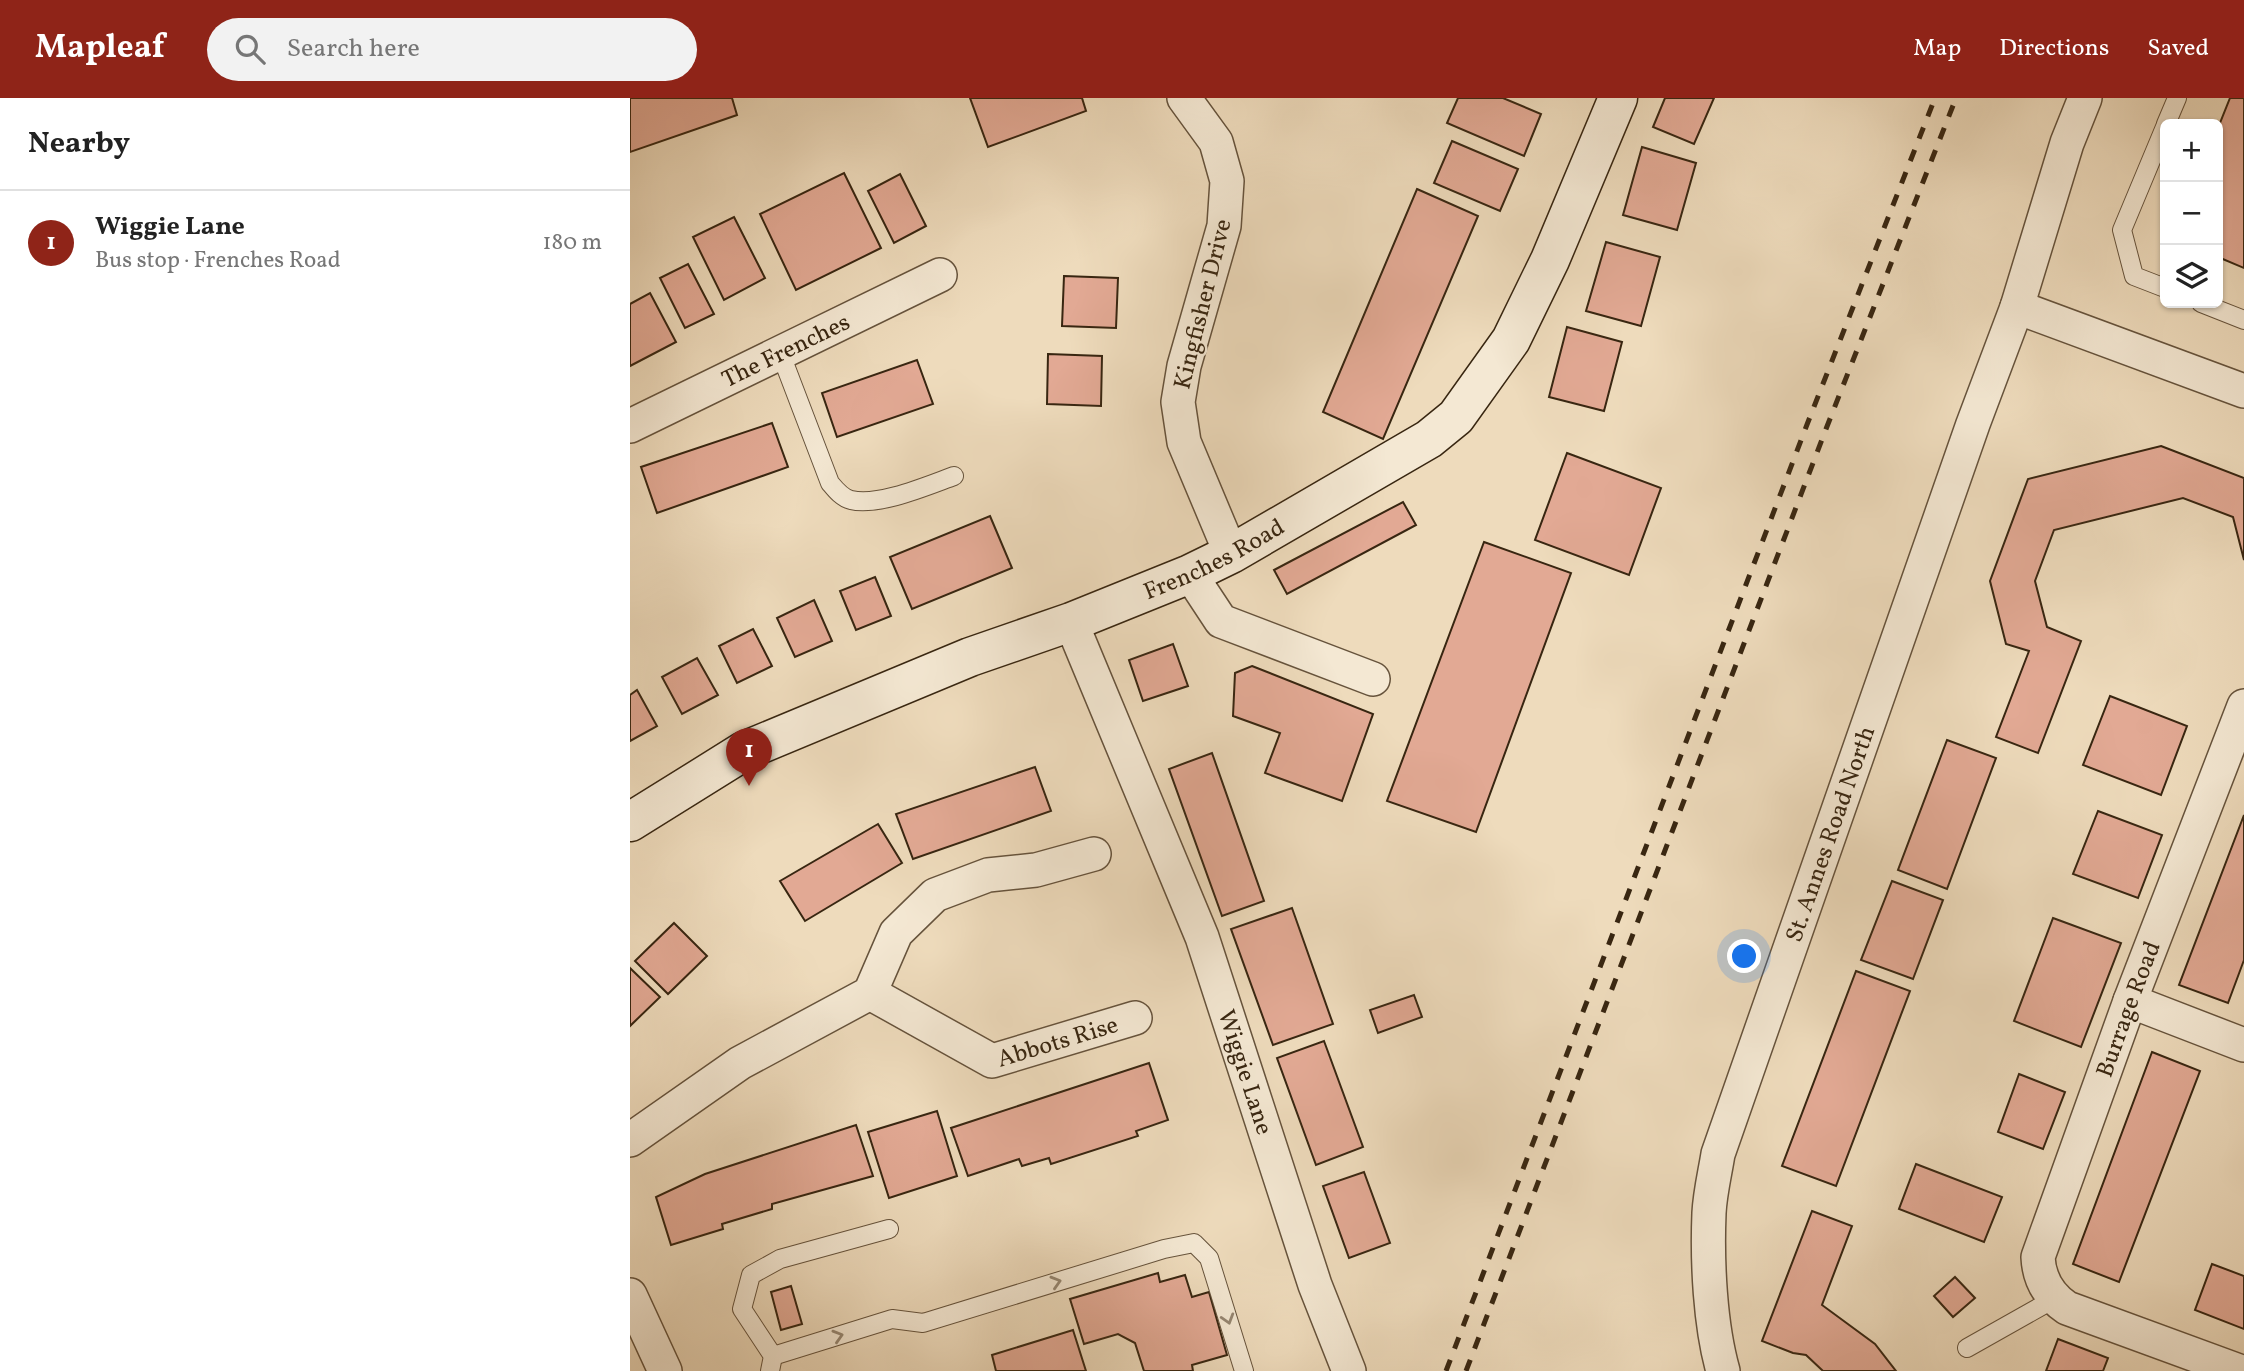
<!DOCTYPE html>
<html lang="en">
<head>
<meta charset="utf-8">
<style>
  :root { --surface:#fff; --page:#f2f2f2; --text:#222; --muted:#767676; --line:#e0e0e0; --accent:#8f2418 }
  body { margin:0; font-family:Vollkorn,serif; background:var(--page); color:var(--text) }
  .controls { position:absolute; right:21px; top:21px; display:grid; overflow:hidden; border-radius:10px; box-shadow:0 2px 5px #0004 }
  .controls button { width:63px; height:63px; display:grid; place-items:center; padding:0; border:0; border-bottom:2px solid var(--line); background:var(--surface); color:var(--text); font:35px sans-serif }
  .you { position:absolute; left:1115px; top:859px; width:24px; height:24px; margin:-18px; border:5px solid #fff; border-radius:50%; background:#1a73e8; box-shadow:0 0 0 10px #1a73e833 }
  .badge { display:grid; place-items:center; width:46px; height:46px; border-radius:50%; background:var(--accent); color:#fff; font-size:23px; font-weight:700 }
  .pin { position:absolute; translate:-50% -58px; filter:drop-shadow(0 2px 4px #0008) }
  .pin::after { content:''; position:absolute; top:37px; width:24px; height:21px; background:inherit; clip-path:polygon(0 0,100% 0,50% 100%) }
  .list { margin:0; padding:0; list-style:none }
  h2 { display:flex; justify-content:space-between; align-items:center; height:91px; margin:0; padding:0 28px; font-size:30px }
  h2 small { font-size:23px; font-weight:400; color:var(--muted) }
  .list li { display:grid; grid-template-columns:46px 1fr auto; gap:21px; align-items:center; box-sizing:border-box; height:105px; padding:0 28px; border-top:2px solid var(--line) }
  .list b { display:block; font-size:26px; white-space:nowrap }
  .list p { margin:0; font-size:23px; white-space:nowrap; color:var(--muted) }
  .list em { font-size:23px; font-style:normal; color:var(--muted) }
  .icon { flex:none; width:38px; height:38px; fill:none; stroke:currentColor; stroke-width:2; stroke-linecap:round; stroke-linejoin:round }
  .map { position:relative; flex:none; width:1614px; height:1273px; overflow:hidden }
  header { display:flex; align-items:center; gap:42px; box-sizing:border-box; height:98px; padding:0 35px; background:var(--accent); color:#fff }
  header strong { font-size:33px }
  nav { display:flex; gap:38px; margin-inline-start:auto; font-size:24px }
  .search { width:490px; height:63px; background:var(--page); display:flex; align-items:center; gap:18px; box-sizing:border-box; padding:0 24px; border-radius:38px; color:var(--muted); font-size:26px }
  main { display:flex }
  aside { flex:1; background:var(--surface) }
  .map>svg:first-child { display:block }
</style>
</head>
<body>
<header>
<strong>Mapleaf</strong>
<div class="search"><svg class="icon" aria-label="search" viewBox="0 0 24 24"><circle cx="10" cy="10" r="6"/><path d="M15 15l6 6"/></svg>Search here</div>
<nav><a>Map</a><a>Directions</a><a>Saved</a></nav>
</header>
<main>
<aside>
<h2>Nearby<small></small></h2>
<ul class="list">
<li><span class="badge">1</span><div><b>Wiggie Lane</b><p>Bus stop · Frenches Road</p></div><em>180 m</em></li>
</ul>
</aside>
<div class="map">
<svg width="1614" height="1273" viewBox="0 0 1614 1273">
  <rect width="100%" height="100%" fill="#eedbbc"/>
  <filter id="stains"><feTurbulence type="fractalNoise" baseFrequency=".00286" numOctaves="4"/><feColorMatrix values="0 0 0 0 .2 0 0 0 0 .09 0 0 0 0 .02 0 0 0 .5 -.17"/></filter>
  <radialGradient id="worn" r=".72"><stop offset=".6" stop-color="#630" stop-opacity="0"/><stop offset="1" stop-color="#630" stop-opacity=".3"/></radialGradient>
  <!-- building -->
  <g fill="#e2a994" stroke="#382611" stroke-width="2">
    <path d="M0 0H102L107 17 0 54Z"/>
    <path d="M340 0H452L456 13 358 49Z"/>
    <path d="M828 0H873L911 16 894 58 817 25Z"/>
    <path d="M1035 0H1084L1064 46 1023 29Z"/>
    <path d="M1600 0H1614V170L1588 159V30Z"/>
    <path d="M822 43 888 71 870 113 804 85Z"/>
    <path d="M1012 49 1066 65 1047 132 993 117Z"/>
    <path d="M214 75 251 150 166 192 130 116Z"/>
    <path d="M270 76 296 128 264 145 238 93Z"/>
    <path d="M787 91 848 118 753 341 693 314Z"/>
    <path d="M104 119 135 180 94 202 63 139Z"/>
    <path d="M976 144 1030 159 1011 228 956 213Z"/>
    <path d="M58 166 84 216 55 230 30 180Z"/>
    <path d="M434 178 488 180 486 230 432 228Z"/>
    <path d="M20 195 46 244 0 268V206Z"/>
    <path d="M937 229 992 244 974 313 919 299Z"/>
    <path d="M418 256 472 258 471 308 417 306Z"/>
    <path d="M287 262 303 306 207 339 192 295Z"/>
    <path d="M142 325 158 369 27 415 11 369Z"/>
    <path d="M1531 348 1614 380V462L1603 419 1553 400 1424 432 1405 483 1417 529 1451 543 1408 655 1366 639 1399 553 1376 546 1360 483 1398 381Z"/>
    <path d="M937 355 1031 390 999 477 905 442Z"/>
    <path d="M773 404 786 427 657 496 644 472Z"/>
    <path d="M360 418 382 470 282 511 260 459Z"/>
    <path d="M854 444 941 475 846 734 757 703Z"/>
    <path d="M245 479 261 518 226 532 210 493Z"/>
    <path d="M184 502 202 543 165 559 147 520Z"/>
    <path d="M123 531 142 568 107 585 89 548Z"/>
    <path d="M543 546 558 588 513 603 499 562Z"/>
    <path d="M67 560 88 597 52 616 32 579Z"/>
    <path d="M622 568 743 616 712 703 635 675 650 635 603 618 605 575Z"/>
    <path d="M7 592 27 628 0 643V597Z"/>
    <path d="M1480 598 1557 628 1531 697 1453 667Z"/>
    <path d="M1317 642 1366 660 1317 791 1268 772Z"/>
    <path d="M582 655 634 803 592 818 539 671Z"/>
    <path d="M405 669 421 713 283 761 266 716Z"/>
    <path d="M1468 713 1532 737 1508 800 1443 776Z"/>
    <path d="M1614 717V862L1598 905 1549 887Z"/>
    <path d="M248 726 272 765 175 823 150 783Z"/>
    <path d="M1262 783 1313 802 1283 881 1231 862Z"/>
    <path d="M662 810 703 926 643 947 601 831Z"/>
    <path d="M1423 820 1491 845 1451 949 1384 923Z"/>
    <path d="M44 825 77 858 38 896 5 863Z"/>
    <path d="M0 870 30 899 0 928Z"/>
    <path d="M1226 873 1280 893 1206 1088 1152 1068Z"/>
    <path d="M784 897 792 919 748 935 740 912Z"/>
    <path d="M694 943 733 1049 686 1067 647 960Z"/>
    <path d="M1522 954 1570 973 1489 1184 1443 1166Z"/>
    <path d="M519 965 538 1022 506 1033 508 1038 421 1066 419 1060 392 1068 389 1061 338 1078 321 1030Z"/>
    <path d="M1389 976 1435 994 1413 1051 1368 1034Z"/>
    <path d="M307 1013 327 1078 259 1100 238 1034Z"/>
    <path d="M226 1027 243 1078 142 1106V1111L92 1126 93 1131 41 1147 26 1099 75 1076Z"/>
    <path d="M1286 1066 1372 1099 1354 1144 1269 1111Z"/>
    <path d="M734 1074 760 1145 719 1160 693 1088Z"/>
    <path d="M1182 1113 1222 1128 1192 1207 1245 1246 1266 1273H1193L1176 1257 1163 1255 1132 1243Z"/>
    <path d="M1582 1166 1614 1178V1231L1565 1212Z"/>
    <path d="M528 1175 530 1184 555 1177 562 1199 579 1194 597 1257 562 1267 563 1273H514L505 1245 488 1236 454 1246 440 1201Z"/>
    <path d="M1325 1179 1345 1200 1323 1219 1304 1198Z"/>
    <path d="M161 1188 172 1226 151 1232 141 1194Z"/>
    <path d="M443 1232 456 1273H366L362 1257Z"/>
    <path d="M1428 1241 1478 1260 1473 1273H1416Z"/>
  </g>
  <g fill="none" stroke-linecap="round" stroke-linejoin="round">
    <!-- lane casing -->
    <g stroke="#66533c" stroke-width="20">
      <g id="lane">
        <path d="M1536 26 1547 0"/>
        <path d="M1535 29 1492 132 1504 178 1535 190"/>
        <path d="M1571 205 1614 222"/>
        <path d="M150 254 200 385C205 391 212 400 221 402 248 409 299 387 324 378"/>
        <path d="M1337 1250 1424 1201"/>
        <path d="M143 1258 262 1221 293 1225 534 1151 564 1145 579 1160 614 1273"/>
        <path d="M140 1273 143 1258 112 1211 121 1177 150 1161 259 1131"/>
      </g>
    </g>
    <!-- street casing -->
    <g stroke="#66533c" stroke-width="36">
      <g id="street">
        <path d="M554 0 586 44 597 83 594 128 554 268 548 304 554 344 601 456"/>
        <path d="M1387 209 1614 293"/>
        <path id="s1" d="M0 328 310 177"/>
        <path d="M560 476 591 523 743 581"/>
        <path id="s2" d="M441 524 572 839 685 1187 719 1273"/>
        <path id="s3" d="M240 895 362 963 505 920"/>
        <path d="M1500 903 1614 947"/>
        <path d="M0 1042 110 965 240 895 266 835 305 797 358 777 406 772 464 756"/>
        <path d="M0 1197 35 1273"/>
        <path id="s4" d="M1093 1273C1080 1227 1077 1164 1079 1115 1080 1095 1085 1075 1088 1056L1343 326 1387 209 1437 45 1455 0"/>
        <path id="s5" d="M1609 1273 1437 1210C1419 1198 1409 1181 1408 1159L1500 903 1614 608"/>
      </g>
    </g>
    <!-- secondary casing -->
    <g stroke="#382611" stroke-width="41">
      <g id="secondary">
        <path id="s6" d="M0 724 114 653 340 559 441 524 560 476 601 456 799 341 826 319 881 242 920 162 988 0"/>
      </g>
    </g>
    <!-- lane -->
    <use href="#lane" stroke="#f4e8d3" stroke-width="18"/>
    <!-- street -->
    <use href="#street" stroke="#f4e8d3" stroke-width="33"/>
    <!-- secondary -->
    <use href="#secondary" stroke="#f4e8d3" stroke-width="38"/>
    <!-- rail -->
    <g stroke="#382611" stroke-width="5" stroke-dasharray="12 12" stroke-linecap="butt">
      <path d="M816 1273 1178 324 1305 0"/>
      <path d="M836 1273 1196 331 1326 0"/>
    </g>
  </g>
  <!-- one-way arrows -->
  <defs><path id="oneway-chevron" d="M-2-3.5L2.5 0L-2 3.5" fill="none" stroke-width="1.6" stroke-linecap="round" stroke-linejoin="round" transform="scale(1.75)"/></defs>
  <g stroke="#968772">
    <use href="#oneway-chevron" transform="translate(426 1184) rotate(-17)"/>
    <use href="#oneway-chevron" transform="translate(598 1221) rotate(73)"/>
    <use href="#oneway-chevron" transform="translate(208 1238) rotate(-17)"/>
  </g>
  <g text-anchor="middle" stroke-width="5" stroke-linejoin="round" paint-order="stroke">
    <!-- street labels -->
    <g font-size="24" fill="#382611" stroke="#f4e8d3">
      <text transform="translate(572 206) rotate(-76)" y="8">Kingfisher Drive</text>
      <text dy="8" stroke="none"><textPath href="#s1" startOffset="173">The Frenches</textPath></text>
      <text dy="8" stroke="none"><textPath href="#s6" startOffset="642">Frenches Road</textPath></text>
      <text dy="8" stroke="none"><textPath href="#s4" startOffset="558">St. Annes Road North</textPath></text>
      <text dy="8" stroke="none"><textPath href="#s5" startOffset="508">Burrage Road</textPath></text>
      <text dy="8" stroke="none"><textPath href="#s3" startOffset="208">Abbots Rise</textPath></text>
      <text dy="8" stroke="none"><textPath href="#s2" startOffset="483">Wiggie Lane</textPath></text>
    </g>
  </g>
  <rect width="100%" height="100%" filter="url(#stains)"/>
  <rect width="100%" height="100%" fill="url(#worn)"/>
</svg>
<div class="controls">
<button>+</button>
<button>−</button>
<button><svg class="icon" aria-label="layers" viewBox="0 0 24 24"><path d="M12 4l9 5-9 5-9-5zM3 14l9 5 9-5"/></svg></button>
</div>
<div class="you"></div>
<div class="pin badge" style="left:119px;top:688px">1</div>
</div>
</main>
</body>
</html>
